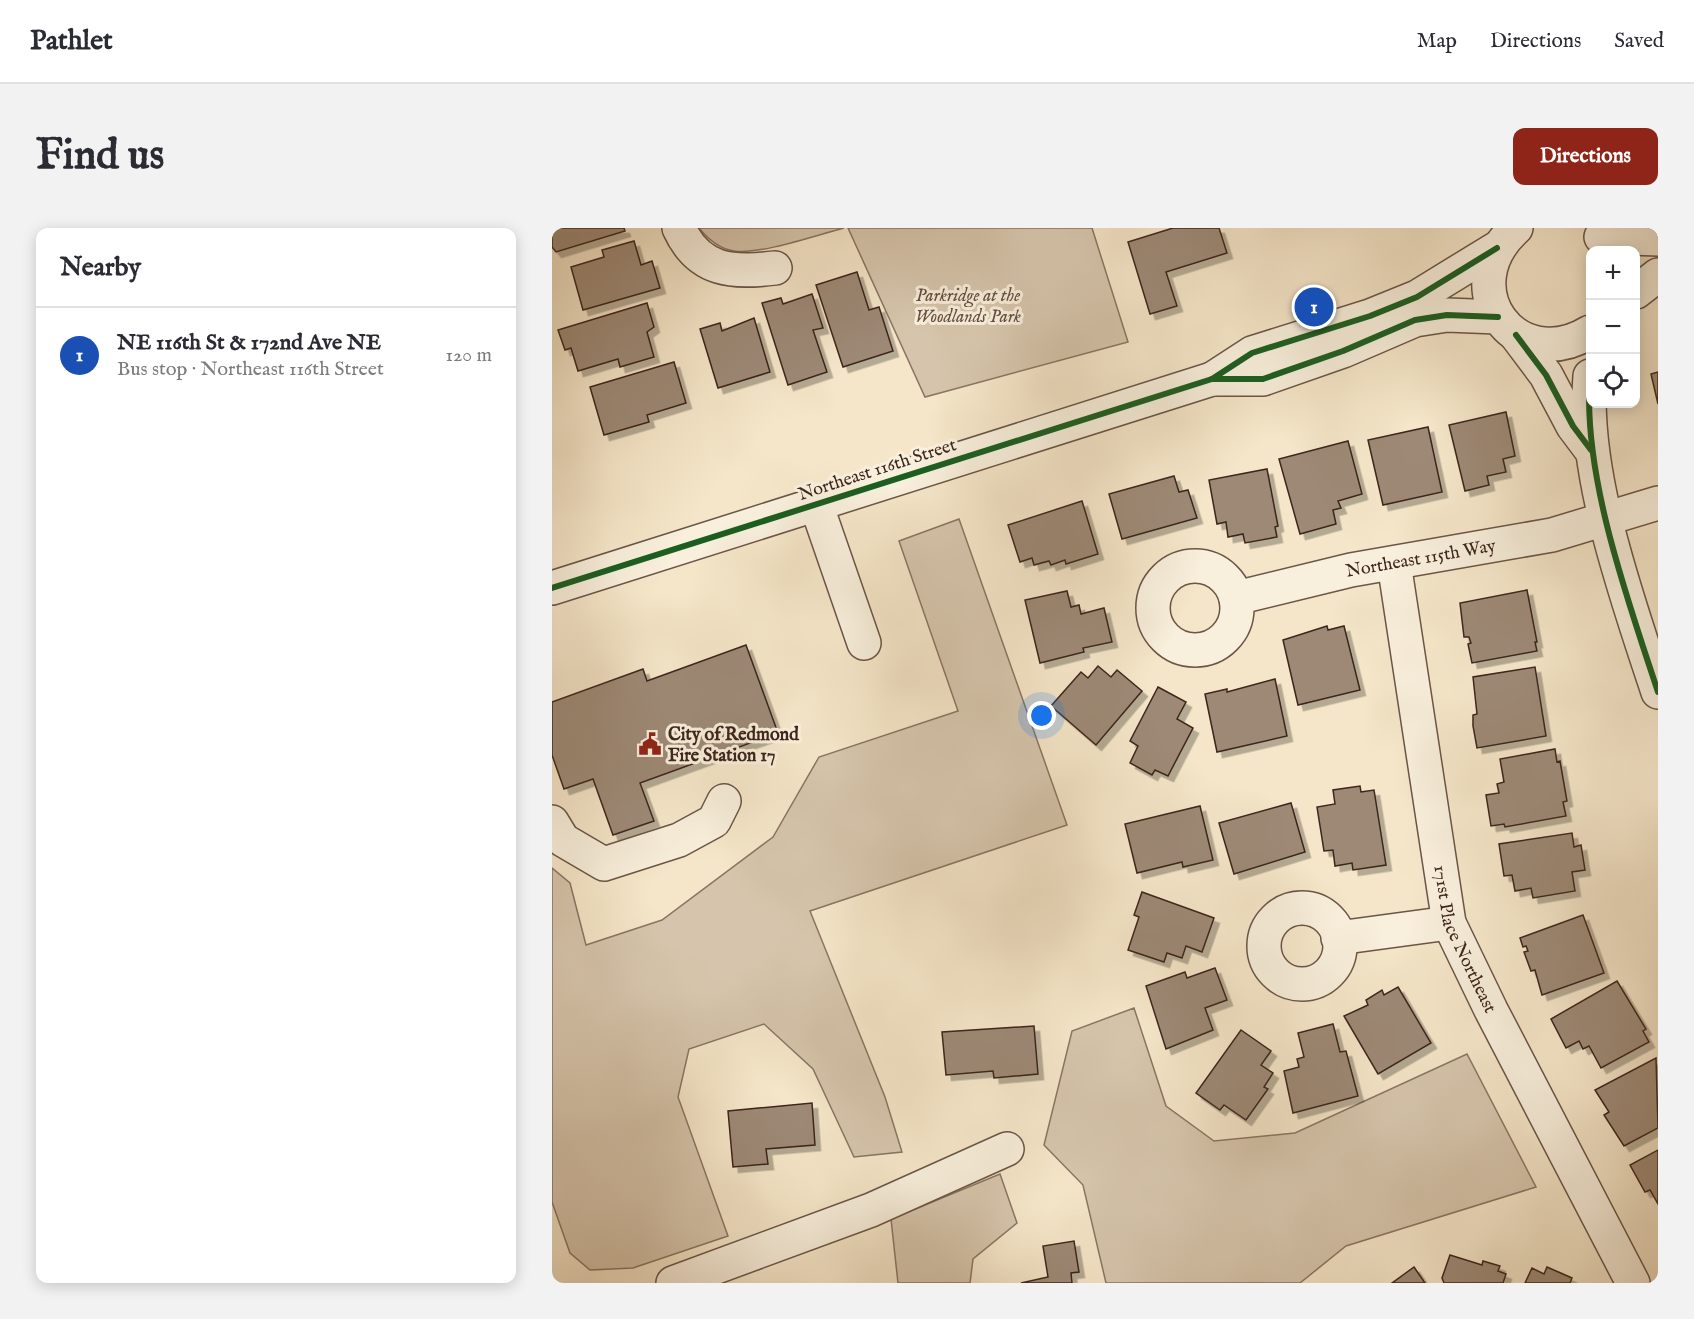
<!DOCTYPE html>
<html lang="en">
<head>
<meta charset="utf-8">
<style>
  :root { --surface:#fff; --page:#f2f2f3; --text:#2b2b33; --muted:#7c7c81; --line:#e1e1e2; --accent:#8f2418 }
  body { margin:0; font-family:"IM FELL English",serif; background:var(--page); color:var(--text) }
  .controls { position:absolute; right:18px; top:18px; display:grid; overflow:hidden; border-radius:12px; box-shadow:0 3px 15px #0003 }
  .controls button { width:54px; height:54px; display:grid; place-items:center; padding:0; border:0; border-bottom:2px solid var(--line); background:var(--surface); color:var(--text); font:30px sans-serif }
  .you { position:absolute; left:490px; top:488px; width:21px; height:21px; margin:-15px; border:4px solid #fff; border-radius:50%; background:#1a73e8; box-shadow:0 0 0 9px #1a73e833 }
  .badge { display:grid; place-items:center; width:39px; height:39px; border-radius:50%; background:var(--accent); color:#fff; font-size:20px; font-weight:700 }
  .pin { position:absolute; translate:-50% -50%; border:3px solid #fff; box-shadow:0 2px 6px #0006 }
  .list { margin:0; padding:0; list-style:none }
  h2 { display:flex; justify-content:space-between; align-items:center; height:78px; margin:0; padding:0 24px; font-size:26px }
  h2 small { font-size:20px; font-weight:400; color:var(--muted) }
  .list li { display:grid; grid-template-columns:39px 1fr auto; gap:18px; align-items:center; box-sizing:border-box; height:96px; padding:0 24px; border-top:2px solid var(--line) }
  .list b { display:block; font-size:22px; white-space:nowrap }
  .list p { margin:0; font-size:20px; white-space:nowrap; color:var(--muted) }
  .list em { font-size:20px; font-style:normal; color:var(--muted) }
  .icon { flex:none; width:33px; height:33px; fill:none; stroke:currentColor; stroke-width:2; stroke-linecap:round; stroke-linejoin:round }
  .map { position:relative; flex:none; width:1106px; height:1055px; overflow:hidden; border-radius:12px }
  header { display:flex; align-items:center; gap:36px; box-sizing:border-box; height:84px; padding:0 30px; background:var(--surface); border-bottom:2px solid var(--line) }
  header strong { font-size:28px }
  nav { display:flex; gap:33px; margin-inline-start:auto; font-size:21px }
  .intro { display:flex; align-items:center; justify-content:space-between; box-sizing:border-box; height:144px; padding:0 36px }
  h1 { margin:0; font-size:42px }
  .button { padding:15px 27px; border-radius:12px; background:var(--accent); color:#fff; font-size:21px; font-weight:700 }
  main { display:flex; gap:36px; padding:0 36px }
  aside { flex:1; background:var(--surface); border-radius:12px; box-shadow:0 3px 15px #0003 }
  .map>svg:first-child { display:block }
</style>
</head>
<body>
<header>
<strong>Pathlet</strong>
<nav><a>Map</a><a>Directions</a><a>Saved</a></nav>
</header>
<div class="intro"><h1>Find us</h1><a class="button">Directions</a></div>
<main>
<aside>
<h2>Nearby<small></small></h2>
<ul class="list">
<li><span class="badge" style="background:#1a4fb4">1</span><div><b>NE 116th St &amp; 172nd Ave NE</b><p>Bus stop · Northeast 116th Street</p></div><em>120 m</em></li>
</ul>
</aside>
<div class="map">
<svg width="1106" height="1055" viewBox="0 0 1106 1055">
  <defs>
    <filter id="shadow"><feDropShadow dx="5.5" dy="5.5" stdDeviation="0" flood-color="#0004"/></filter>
  </defs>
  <rect width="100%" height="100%" fill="#f5e6c9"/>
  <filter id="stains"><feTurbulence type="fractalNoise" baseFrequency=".00333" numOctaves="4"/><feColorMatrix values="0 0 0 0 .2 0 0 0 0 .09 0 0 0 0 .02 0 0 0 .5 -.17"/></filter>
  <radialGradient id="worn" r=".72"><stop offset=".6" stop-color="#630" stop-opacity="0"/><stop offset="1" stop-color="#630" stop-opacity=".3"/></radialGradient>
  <!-- green -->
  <g fill="#d6c5ac" stroke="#8a7564" stroke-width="1.5">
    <path d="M147 0H292C265 7 207 27 182 23 168 21 156 11 147 0Z"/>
    <path d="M296 0H540L576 114 373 169Z"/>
    <path d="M407 291 515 597 258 683 333 869 350 924 302 929 261 841 212 796 137 821 126 869 176 1008 81 1040 38 1042 18 1025 0 974V640L18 655 34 717 110 692 221 609 267 529 406 483 347 313Z"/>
    <path d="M582 780 614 878 662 913 743 905 915 826 984 959 794 1018 748 1055H554L531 957 492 917 520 803Z"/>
    <path d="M448 946 465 995 421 1031 418 1055H346L339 991Z"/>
  </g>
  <!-- building -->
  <g fill="#9d8976" stroke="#3d251c" stroke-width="1.5" filter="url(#shadow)">
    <path d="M0 0H72L73 3 4 24 0 19Z"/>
    <path d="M621 0H667L675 25 614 44 625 78 598 86 576 14Z"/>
    <path d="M82 13 89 37 100 33 108 60 31 82 19 39 52 29 50 22Z"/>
    <path d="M305 44 317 82 327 79 341 123 291 139 264 57Z"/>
    <path d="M260 66 271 100 261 102 275 144 236 157 210 75 229 70 231 76Z"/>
    <path d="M95 75 102 99 95 104 102 129 68 139 66 131 26 143 19 120 13 122 6 102Z"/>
    <path d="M202 90 218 144 166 160 148 101 168 95 170 103Z"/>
    <path d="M122 134 134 175 95 187 97 194 52 207 38 159Z"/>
    <path d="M1106 144V176L1099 146Z"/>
    <path d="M954 184 963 228 951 231 954 244 935 248 937 257 913 263 897 197Z"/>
    <path d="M876 199 890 264 831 277 816 212Z"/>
    <path d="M796 213 810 266 786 273 789 280 781 282 784 296 748 306 727 231Z"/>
    <path d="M715 241 726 298 723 299 725 309 693 315 691 306 676 309 674 294 665 296 657 252Z"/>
    <path d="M622 248 627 264 636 262 645 290 570 311 557 266Z"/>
    <path d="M530 273 546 326 514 336 513 332 499 337 497 333 482 337 480 330 468 334 456 297Z"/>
    <path d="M975 362 985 414H983L985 423 920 435 916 416 919 415 917 409H912L908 375Z"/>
    <path d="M515 363 519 379 527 377 529 386 552 380 560 414 531 420 532 424 488 435 473 372Z"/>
    <path d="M775 398 776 402 792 398 808 462 746 477 731 412Z"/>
    <path d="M194 417 226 505 88 555 102 593 61 607 41 551 12 561 0 527V474L91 441 95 453Z"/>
    <path d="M546 438 559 449 565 442 590 463 544 517 499 478 529 444 536 450Z"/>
    <path d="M983 439 994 508 925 520 921 498V487L925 486 921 449Z"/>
    <path d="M723 451 735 508 665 524 653 466 675 461V464Z"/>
    <path d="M606 459 634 474 625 491 641 500 616 548 603 542 600 547 578 535 586 518 578 513Z"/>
    <path d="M1003 521 1005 534 1008 533 1015 573 1011 574 1014 588 953 599 952 596 939 598 934 567 947 565 945 556 952 554 948 531Z"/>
    <path d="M808 558 809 564 822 562 834 637 801 642 800 635 783 638 781 622 772 623 765 579 783 576 781 562Z"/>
    <path d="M739 575 753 624 682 646 667 595Z"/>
    <path d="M648 578 661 632 631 639 630 634 585 645 573 596Z"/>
    <path d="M1020 605 1022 619 1029 617 1033 642 1020 644 1023 663 981 670 979 660 963 663 960 647 952 648 947 616Z"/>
    <path d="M590 664 662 690 650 724 634 718 630 730 615 725 612 734 576 722 587 689 582 687Z"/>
    <path d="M1031 687 1052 745 990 767 983 742 979 743 972 724 976 723 974 718 971 719 968 710Z"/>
    <path d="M663 740 675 772 653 780 661 802 614 821 594 758 633 744 635 750Z"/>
    <path d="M1065 753 1094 801 1091 803 1097 814 1049 840 1037 818 1031 821 1027 813 1014 820 999 791Z"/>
    <path d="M846 759 879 815 826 846 792 788 816 777 814 772 830 762 832 767Z"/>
    <path d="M781 796 788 824 794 823 806 868 741 885 732 843 747 839 745 831 752 829 746 805Z"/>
    <path d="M482 798 486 846 442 850 441 843 394 847 390 804Z"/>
    <path d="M689 802 719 823 709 837 721 845 712 859 716 861 694 892 672 877 668 882 644 865Z"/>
    <path d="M1104 830 1106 900 1072 918 1052 887 1057 884 1043 862Z"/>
    <path d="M260 875 263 917 214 921 216 936 181 939 176 883Z"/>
    <path d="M1106 922V976L1098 962 1093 964 1078 937Z"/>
    <path d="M522 1013 527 1044 519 1045 520 1055H469L496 1049 491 1018Z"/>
    <path d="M898 1027 930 1037 931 1033 948 1038 946 1043 954 1046 951 1055H892L890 1050Z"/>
    <path d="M862 1039 873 1055H840Z"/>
    <path d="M995 1039 1020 1050 1018 1055H973L980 1040 992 1046Z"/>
  </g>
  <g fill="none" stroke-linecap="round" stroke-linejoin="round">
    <!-- minor casing -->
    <g stroke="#6b5547" stroke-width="36">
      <g id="minor">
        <path d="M127 0C147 44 181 45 223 40"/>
        <path d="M964 0C898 60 964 149 1038 104"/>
        <path d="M1049 9 1106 11"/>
        <path d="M1084 64 1106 47"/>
        <path d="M964 107 994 147 1021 198 1039 222"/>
        <path d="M1038 148C1030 245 1075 370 1106 464"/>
        <path d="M660 151H711L791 123 863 92 895 87 946 89"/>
        <path d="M264 276 312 415"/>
        <path id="s1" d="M842 335 897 695 939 782 1081 1055"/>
        <circle cx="643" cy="380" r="42"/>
        <path d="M0 360 660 151 700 125 818 88 865 69 945 20"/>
        <path id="s2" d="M684 370 799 342 1000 307 1106 275"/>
        <path d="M0 594 11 612 52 636 127 612 162 593 172 573"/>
        <circle cx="750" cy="718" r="38"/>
        <path d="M786 710 897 695"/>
        <path d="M121 1055 319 982 455 921"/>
      </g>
    </g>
    <!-- minor -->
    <use href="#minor" stroke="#f8efdc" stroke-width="33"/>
    <!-- cycleway casing -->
    <g stroke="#f8efdc" stroke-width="10">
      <g id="cycleway">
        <path d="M964 107 994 147 1021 198 1039 222"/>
        <path d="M1038 148C1030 245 1075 370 1106 464"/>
        <path d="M660 151H711L791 123 863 92 895 87 946 89"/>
        <path d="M0 360 660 151 700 125 818 88 865 69 945 20"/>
      </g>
    </g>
    <!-- cycleway -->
    <use href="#cycleway" stroke="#1b5e20" stroke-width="6"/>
  </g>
  <!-- icons -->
  <defs>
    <g id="civic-bare" transform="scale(1.8)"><path d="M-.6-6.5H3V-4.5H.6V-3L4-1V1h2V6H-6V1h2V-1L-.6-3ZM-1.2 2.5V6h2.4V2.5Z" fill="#8f2418" stroke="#f8efdc" stroke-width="2.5" paint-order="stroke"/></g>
  </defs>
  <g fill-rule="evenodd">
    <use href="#civic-bare" x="98" y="516"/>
  </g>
  <g text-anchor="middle" stroke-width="6" stroke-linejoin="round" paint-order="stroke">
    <!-- park labels -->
    <g font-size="18" font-style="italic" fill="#634d40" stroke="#f8efdc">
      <text x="416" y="73">Parkridge at the<tspan x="416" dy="21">Woodlands Park</tspan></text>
    </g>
    <!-- street labels -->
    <g font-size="18" fill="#3d251c" stroke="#f8efdc">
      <text transform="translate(325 241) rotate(-18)" y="6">Northeast 116th Street</text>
      <text dy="6" stroke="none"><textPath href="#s2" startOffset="189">Northeast 115th Way</textPath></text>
      <text dy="6" stroke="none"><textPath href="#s1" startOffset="384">171st Place Northeast</textPath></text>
    </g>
    <!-- poi labels -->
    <g font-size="18" font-weight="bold" fill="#3d251c" stroke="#f8efdc" text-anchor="start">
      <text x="116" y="512">City of Redmond<tspan x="116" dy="21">Fire Station 17</tspan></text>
    </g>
  </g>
  <rect width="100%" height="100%" filter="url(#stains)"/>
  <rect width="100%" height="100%" fill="url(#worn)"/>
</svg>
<div class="controls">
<button>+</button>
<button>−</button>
<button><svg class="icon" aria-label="locate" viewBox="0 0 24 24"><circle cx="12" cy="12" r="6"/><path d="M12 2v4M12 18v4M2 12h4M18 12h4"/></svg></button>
</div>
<div class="you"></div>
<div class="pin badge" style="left:762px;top:79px;background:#1a4fb4">1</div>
</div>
</main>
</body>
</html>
